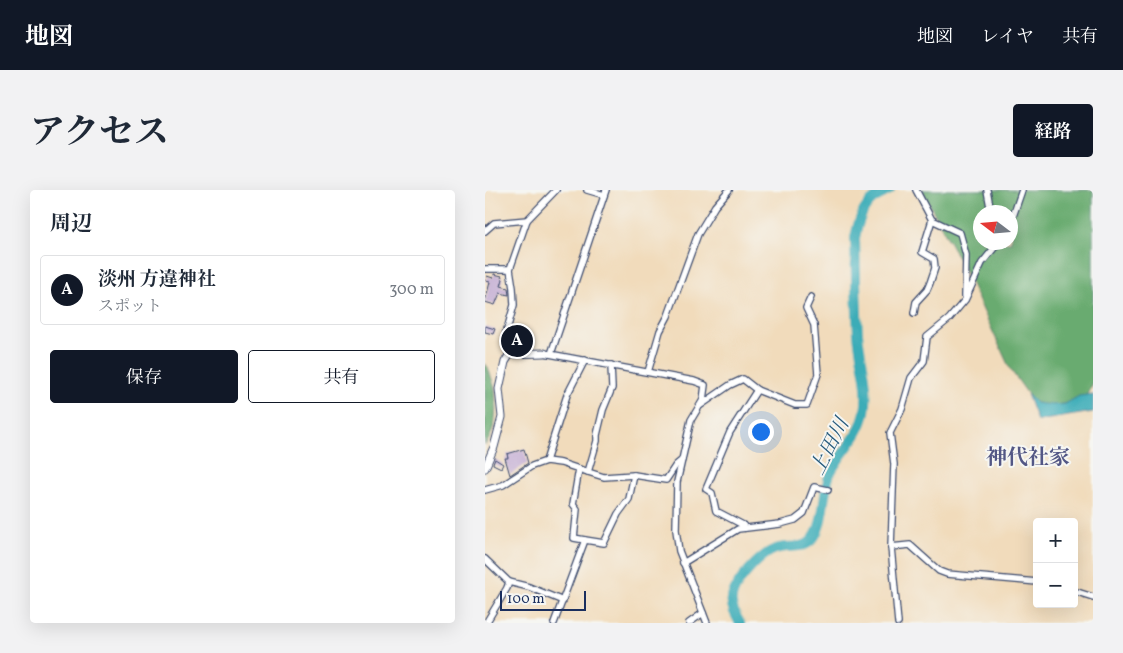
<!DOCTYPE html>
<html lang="ja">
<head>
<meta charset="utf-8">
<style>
  :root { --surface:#fff; --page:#f2f2f3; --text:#1f2937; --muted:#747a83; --line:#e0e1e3; --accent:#111827 }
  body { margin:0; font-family:Vollkorn,"Noto Serif JP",serif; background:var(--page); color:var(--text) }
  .controls { position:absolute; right:15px; bottom:15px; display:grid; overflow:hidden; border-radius:5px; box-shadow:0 5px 20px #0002 }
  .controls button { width:45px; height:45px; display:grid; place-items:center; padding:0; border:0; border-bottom:1px solid var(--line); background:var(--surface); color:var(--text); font:25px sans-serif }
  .compass { position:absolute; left:488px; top:15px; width:45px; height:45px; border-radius:50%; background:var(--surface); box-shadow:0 5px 20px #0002; rotate:286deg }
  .scale { position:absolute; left:15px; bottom:12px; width:86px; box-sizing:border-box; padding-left:5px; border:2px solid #1b2f5e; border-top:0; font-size:14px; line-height:18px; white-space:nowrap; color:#1b2f5e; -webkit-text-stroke:4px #f6f6f2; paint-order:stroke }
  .you { position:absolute; left:275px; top:241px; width:18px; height:18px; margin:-12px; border:4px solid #fff; border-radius:50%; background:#1a73e8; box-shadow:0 0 0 8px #1a73e833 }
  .badge { display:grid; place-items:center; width:32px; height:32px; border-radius:50%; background:var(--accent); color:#fff; font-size:16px; font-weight:700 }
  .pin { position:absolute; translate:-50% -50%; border:2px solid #fff; box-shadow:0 1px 5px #0006 }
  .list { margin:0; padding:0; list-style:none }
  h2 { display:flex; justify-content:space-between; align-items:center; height:65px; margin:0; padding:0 20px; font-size:21px }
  h2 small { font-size:16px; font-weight:400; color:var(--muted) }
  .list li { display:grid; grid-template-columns:32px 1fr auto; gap:15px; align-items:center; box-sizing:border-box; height:70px; margin:0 10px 10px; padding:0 10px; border:1px solid var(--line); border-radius:5px }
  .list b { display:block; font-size:19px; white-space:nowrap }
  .list p { margin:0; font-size:16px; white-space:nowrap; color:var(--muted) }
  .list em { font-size:16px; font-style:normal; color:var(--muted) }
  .actions { display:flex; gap:10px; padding:15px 20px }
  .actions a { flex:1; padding:11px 0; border:1px solid var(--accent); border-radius:5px; text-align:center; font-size:18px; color:var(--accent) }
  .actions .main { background:var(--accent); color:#fff }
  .map { position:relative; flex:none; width:608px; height:433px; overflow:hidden; border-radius:5px }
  header { display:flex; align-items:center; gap:30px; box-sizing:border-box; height:70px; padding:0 25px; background:var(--accent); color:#fff }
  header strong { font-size:24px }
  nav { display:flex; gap:28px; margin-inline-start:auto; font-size:18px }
  .intro { display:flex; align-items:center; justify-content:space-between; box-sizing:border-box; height:120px; padding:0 30px }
  h1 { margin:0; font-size:35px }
  .button { padding:12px 22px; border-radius:5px; background:var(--accent); color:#fff; font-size:18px; font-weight:700 }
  main { display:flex; gap:30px; padding:0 30px }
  aside { flex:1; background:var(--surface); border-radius:5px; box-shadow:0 5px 20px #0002 }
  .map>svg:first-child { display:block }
</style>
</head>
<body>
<header>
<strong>地図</strong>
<nav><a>地図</a><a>レイヤ</a><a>共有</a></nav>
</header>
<div class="intro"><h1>アクセス</h1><a class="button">経路</a></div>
<main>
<aside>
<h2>周辺<small></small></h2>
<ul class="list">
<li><span class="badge">A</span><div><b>淡州 方違神社</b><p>スポット</p></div><em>300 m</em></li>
</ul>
<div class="actions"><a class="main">保存</a><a>共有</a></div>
</aside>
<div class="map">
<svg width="608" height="433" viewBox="0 0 608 433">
  <rect width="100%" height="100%" fill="#f6f6f2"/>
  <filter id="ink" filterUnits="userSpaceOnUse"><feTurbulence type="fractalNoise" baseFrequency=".02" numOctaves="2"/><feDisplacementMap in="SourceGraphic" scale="10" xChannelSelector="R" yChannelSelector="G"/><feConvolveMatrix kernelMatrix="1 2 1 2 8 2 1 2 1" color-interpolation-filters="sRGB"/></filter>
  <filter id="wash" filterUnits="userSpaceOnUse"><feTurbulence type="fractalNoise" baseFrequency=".0096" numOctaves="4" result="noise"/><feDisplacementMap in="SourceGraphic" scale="20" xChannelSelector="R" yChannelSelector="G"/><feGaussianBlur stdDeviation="1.12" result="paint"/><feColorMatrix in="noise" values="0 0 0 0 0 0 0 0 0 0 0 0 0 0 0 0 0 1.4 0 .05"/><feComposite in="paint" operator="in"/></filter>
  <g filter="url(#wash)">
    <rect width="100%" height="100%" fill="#f1dbbb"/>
    <!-- forest -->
    <g fill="#69ab6f" stroke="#426d66" fill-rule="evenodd">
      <path d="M437 0H608V193L601 206C592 206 587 212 579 214 569 217 554 216 547 210L525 179 480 81ZM496 22H526V52H496Z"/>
      <path d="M0 174 3 177C5 185 9 193 10 200 12 218 11 241 0 255Z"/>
    </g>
    <!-- water -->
    <path fill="#3bacb7" stroke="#2b6e8a" d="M542 204 551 213 567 215 580 214 594 206 608 204V222L552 231Z"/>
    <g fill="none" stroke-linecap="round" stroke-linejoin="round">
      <!-- river -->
      <path stroke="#3bacb7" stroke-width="10" d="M255 433C251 426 245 416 247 408 249 393 277 363 291 359 308 353 323 364 333 340 340 322 338 302 345 284 355 262 375 248 380 222 385 196 375 169 373 143 371 111 371 80 370 48 373 33 377 17 390 8 395 5 400 3 405 0"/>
    </g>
    <g id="blocks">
      <!-- building -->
      <g fill="#bca2ce">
        <path d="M9 84 17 86 16 88 18 89 16 96 23 98 24 105 15 103 10 115 0 112 5 92 1 91 2 86 8 88Z"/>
        <path d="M0 136 10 139 8 144 0 142Z"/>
        <path d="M39 259 43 273 25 285 20 268H23L22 264Z"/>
        <path d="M10 269 18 274 16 278 8 274Z"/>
      </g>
    </g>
  </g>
  <g filter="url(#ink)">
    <use href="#blocks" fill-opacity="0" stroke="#3b496c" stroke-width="1"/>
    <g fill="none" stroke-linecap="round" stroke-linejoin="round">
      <!-- minor casing -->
      <g stroke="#3b496c" stroke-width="8">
        <g id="minor">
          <path d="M102 0 119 5"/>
          <path d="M431 0 447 30 475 43 481 65 480 106"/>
          <path d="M502 0 506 22"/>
          <path d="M42 30 71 0"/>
          <path d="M526 32 537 0"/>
          <path d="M0 41 9 33 42 30 25 79 28 98 29 115 21 143 25 164"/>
          <path d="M0 79H25"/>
          <path d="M429 123 431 112 442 100 445 93 450 78 449 69 437 62 447 30"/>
          <path d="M21 143 36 148 41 163"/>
          <path d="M59 163 209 191 220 195 218 210 206 230 192 292 191 340 194 361 222 433"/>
          <path d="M66 164 121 0"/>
          <path d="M163 182 175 141 183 126 213 44 230 16 244 0"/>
          <path d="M216 215 245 195 258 189 272 200"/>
          <path d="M61 271 82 205 100 170"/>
          <path d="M103 282 119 287 149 285"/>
          <path d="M0 300 18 295 47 276 61 271 76 273 103 282 112 251V245L118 220 127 198 126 175"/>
          <path d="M260 338 258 335 231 321 227 303 221 299 245 242 272 200 310 215H322L333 184 329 135 321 118 326 107"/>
          <path d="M100 350 119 353 133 324 144 309 149 285 181 290 191 275 197 270"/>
          <path d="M406 357 425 355 454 381 462 384 552 392"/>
          <path d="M0 369 24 392 22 398 1 433"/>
          <path d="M198 373 253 339 295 334 310 330 319 323 329 297 343 300"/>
          <path d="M24 392 44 397 78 411"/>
          <path d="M589 401 608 407"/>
          <path d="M69 433 100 350 89 348 92 319 88 314 94 279"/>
          <path d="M204 433 218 423"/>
          <path d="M413 433 406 357 409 274 405 243 417 219 426 188 439 171 442 147 464 129 480 110 497 73 514 52"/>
        </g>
      </g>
      <!-- tertiary casing -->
      <g stroke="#3b496c" stroke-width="9">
        <path id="tertiary" d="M0 278 9 257 17 227 14 199 20 172 25 164 59 163"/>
      </g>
      <!-- minor -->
      <use href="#minor" stroke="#fff" stroke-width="5.5"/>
      <!-- tertiary -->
      <use href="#tertiary" stroke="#fff" stroke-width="7"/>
    </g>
  </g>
  <g text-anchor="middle" stroke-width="4" stroke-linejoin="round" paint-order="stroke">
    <!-- water labels -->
    <g font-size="20" font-style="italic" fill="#265b7d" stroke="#f6f6f2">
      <text transform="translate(344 256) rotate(-63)" y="7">上田川</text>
    </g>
    <!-- quarter labels -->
    <g font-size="21" font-weight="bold" fill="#535785" stroke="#f6f6f2">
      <text x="543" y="274">神代社家</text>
    </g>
  </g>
</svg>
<div class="controls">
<button>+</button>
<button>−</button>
</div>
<svg class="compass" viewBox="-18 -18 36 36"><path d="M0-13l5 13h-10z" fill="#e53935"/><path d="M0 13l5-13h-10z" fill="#747a83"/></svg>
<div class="scale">100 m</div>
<div class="you"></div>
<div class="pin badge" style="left:32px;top:151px">A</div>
</div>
</main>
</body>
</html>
